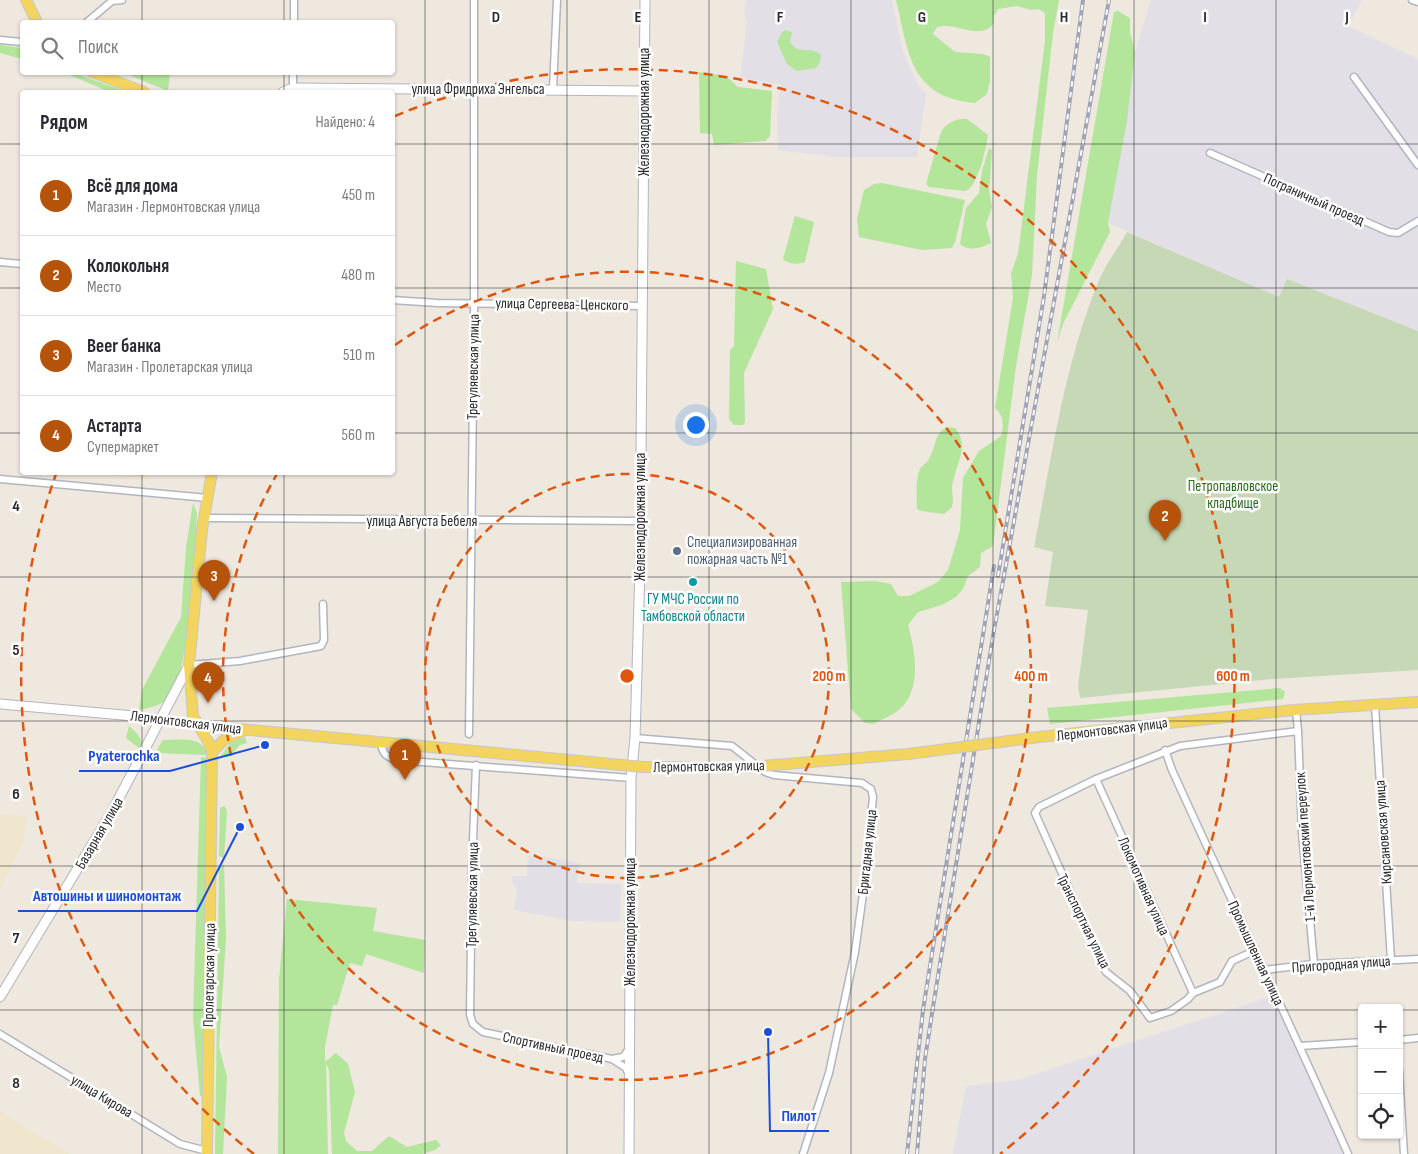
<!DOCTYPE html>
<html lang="ru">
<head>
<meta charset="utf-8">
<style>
  :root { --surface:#fff; --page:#f2f2f3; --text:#2b2b33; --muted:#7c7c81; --line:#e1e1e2; --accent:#b45309 }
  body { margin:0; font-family:"Sofia Sans Condensed",sans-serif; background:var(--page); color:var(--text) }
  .controls { position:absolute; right:15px; bottom:15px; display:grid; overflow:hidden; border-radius:5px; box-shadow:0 1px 4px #0004 }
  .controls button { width:45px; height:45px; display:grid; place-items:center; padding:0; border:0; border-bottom:1px solid var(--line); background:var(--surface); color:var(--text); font:25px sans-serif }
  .you { position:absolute; left:695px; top:424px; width:18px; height:18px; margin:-12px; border:4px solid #fff; border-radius:50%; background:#1a73e8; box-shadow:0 0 0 8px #1a73e833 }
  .badge { display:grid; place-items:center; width:32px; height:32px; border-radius:50%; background:var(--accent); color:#fff; font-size:16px; font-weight:700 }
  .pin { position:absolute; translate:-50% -41px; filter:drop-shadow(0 1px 2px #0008) }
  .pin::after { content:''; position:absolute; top:26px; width:18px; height:15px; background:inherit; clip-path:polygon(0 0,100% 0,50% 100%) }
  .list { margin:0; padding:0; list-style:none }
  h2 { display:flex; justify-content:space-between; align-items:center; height:65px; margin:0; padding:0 20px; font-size:21px }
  h2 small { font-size:16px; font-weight:400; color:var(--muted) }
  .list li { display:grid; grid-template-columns:32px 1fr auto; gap:15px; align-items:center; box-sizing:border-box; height:80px; padding:0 20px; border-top:1px solid var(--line) }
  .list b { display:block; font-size:19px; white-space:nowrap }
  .list p { margin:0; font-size:16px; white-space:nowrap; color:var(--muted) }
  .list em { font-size:16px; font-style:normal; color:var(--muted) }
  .icon { flex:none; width:28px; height:28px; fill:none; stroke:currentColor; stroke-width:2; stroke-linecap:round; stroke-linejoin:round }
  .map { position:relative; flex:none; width:1418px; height:1154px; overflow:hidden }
  .search { position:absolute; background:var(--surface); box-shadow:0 1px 4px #0004; left:20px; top:20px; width:375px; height:55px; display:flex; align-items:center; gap:12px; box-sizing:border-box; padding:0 18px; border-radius:5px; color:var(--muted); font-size:19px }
  .panel { position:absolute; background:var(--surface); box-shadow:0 1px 4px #0004; left:20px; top:90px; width:375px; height:385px; border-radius:5px }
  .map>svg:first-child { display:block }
</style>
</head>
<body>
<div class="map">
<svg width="1418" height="1154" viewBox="0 0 1418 1154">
  <rect width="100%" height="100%" fill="#eee8df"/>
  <!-- industrial -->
  <g fill="#e2dfe7">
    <path d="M746 0H892L902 49 918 86 926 93 917 157H837L778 150 777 115 780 84 740 78 747 22 744 13Z"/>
    <path d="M1151 0H1362L1348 26 1418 59V331L1287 279 1279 297 1108 223 1127 121 1135 52Z"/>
    <path d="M528 856 551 858 580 863 577 883 621 884 620 922 572 921 514 910 517 890 513 883 512 876H527Z"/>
    <path d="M1272 996 1343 1154H953L966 1086 1019 1080Z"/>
  </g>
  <!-- education -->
  <g fill="#f0e6ce">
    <path d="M80 472H149V479Z"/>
    <path d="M0 814 27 817 23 842 0 891Z"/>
    <path d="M0 1112 68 1153V1154H0Z"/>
  </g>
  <!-- green -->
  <g fill="#b3e59b">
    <path d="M896 0H1059L1053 33 1037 175 1032 275 1016 366 993 546 981 553 980 567 968 576 963 589 956 597 942 605 918 612 908 625C915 650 922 687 901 708 894 715 882 719 873 724L865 723 851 709 841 582 875 581 891 584 898 596H909L932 585 939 581 948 570 960 530 963 478 979 451 1001 436C1004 424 1004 416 995 408L1013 298 1011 273 1018 254 1045 41V13L1039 9 1031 10 1017 6 998 9 994 16V23C980 42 956 21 937 27L933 34 955 52 983 54 990 57V81L987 94 975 103C910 97 909 54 896 0Z"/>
    <path d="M1118 11 1130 18V32L1135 52 1127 121 1108 223 1110 232 1063 324 1057 343 1114 12Z"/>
    <path d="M786 30 792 32 790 42C798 56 810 45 821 55L820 62 816 68 796 71 787 64 777 42 782 32Z"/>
    <path d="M0 45 22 48V59L0 53Z"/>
    <path d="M699 72 726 76 738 87 772 91 770 136 765 141 714 145 712 134 700 133Z"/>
    <path d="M65 73H74L127 92H110Z"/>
    <path d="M124 73H170L168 91Z"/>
    <path d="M967 119 988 135C986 148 978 187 965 191L929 187 926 184 941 132C947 123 956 118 967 119Z"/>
    <path d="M989 148 992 150 989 191 992 207 986 224 991 243C981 248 969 252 960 244L966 208 979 193 982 171Z"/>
    <path d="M882 183 965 200 955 242 952 248 922 250 859 237 857 219 864 190 874 184Z"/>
    <path d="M795 216 814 222 805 262C798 265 788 264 783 259Z"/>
    <path d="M736 261 766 269 773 309 744 373 745 422 743 425H734L729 419 730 350 734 346Z"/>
    <path d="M947 427 955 428C971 447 954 466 952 487 952 494 954 500 952 507L944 514 921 511 917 509C917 498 915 480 920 469 923 465 928 462 930 457 937 445 933 435 947 427Z"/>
    <path d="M193 503 197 513C195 550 191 676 167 699 160 706 148 708 139 710L142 690 181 617 186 548Z"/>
    <path d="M1280 688 1285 692 1283 699 1050 724 1047 708Z"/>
    <path d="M129 726C136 732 144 738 140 749L126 738Z"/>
    <path d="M245 737 247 743 240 745 229 757 221 756 230 743Z"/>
    <path d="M163 740C178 740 204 735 207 755L155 753Z"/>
    <path d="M201 757 207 758 205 1096H200L193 1018Z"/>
    <path d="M225 806 227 812 224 858 219 856 220 808Z"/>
    <path d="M224 864 226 938 219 1047 227 1077 223 1154H215L219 868Z"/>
    <path d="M287 899 377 908 373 931 425 940 424 973 366 954 362 966 350 963 337 1005H333L325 1047V1062L336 1053 348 1064 355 1092 344 1133 346 1141 357 1151H372L389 1136 407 1147 436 1140 441 1145 435 1150 422 1154H332L329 1070 326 1063 328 1154H278L279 979Z"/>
  </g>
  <!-- cemetery -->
  <path fill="#c6d8b6" d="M1127 232 1279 297 1287 279 1418 331V670L1273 679 1080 698 1078 686 1088 610 1045 606 1053 552 1034 547C1052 457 1064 363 1100 278 1107 262 1119 247 1127 232Z"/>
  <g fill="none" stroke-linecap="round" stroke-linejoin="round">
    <!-- minor casing -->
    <g stroke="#b2b5c0" stroke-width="9">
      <g id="minor">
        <path d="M1412 0 1418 2"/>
        <path d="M87 22 112 1 122 0"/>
        <path d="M294 22V0"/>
        <path d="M0 40 22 42"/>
        <path d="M1354 77 1418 165"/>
        <path d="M293 88V72"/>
        <path d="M553 89 557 0"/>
        <path d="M1210 153 1389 232 1398 233 1418 221"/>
        <path d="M0 262 22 264"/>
        <path d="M392 300 438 303 641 306"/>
        <path d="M0 479 208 498"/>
        <path d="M204 518 640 521"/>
        <path d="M189 665 240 661 321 646 324 640 323 604"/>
        <path d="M1375 705 1391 960"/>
        <path d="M1298 731 1302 833 1314 964"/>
        <path d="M469 734 474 314V0"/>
        <path d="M635 738 732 746 765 772 774 775 862 783 871 789 873 797 866 872 855 952 829 1073 803 1154"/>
        <path d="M381 743C382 754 387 757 396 760L631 778"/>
        <path d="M1165 750 1172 770C1230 898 1291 1025 1348 1154"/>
        <path d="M476 765 472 865 470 1015 473 1024 483 1032 612 1059 626 1068 629 1075"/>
        <path d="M1096 779 1193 993"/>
        <path d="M1254 951 1232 961 1220 982 1193 993 1188 999 1171 1011 1150 1018 1130 991 1106 972 1035 813 1039 807 1096 779 1180 746 1298 731 1296 710"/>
        <path d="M1263 970 1314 964 1418 959"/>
        <path d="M0 1034 180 1144 207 1151"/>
        <path d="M1399 1040 1418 1038"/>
        <path d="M1300 1046 1362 1042"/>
        <path d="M612 1059 623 1057 629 1049"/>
        <path d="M1399 1071 1404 1154"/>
      </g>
    </g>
    <!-- tertiary casing -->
    <g stroke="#b2b5c0" stroke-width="11">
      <g id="tertiary">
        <path d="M283 92 293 88 644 91"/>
        <path d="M629 1154 631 778 635 738 640 567 645 0"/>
      </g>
    </g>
    <!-- secondary casing -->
    <g stroke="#b2b5c0" stroke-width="11">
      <g id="secondary">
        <path d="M0 704 134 716 197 725"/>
        <path d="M0 997 110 815 189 665"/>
      </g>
    </g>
    <!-- primary casing -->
    <g stroke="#c8c8c8" stroke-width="12">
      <g id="primary">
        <path d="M26 0 37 22"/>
        <path d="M92 72 144 92"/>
        <path d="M197 725 538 757"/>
        <path d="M1039 737 1294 710 1418 702"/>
        <path d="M212 752 225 739 243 731"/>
        <path d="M207 1154 212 752 209 743 193 716 189 665 202 530 212 472"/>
      </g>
    </g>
    <!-- minor -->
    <use href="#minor" stroke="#fff" stroke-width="6"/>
    <!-- tertiary -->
    <use href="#tertiary" stroke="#fff" stroke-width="9"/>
    <!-- secondary -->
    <use href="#secondary" stroke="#fff" stroke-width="9"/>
    <!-- primary -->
    <use href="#primary" stroke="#f3d45f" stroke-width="10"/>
    <!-- rail casing -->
    <g stroke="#a1a4b7" stroke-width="4">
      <g id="rail">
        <path d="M998 576 1044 296 1083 0"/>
        <path d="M907 1154 923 1010 994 566"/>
        <path d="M917 1154 925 1059 933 1007 993 636 1109 0"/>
      </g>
    </g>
    <!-- rail -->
    <use href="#rail" stroke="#fff" stroke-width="2" stroke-dasharray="5.5" stroke-linecap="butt"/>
    <!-- primary-bridge casing -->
    <g stroke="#c8c8c8" stroke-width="12" stroke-linecap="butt">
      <path id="primary-bridge" d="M538 757 643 767H751L908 754 1039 737"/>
    </g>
    <!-- primary-bridge -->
    <use href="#primary-bridge" stroke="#f3d45f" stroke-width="10"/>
  </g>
  <!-- grid -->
  <path fill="none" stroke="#2c2c2c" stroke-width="1" stroke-opacity="0.55" d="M142 0V22M284 0V22M425 0V1154M567 0V1154M709 0V1154M851 0V1154M993 0V1154M1134 0V1154M1276 0V1154M142 72V92M284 72V92M0 144H22M392 144H1418M0 288H22M392 288H1418M0 433H22M392 433H1418M142 472V1154M284 472V1154M0 577H1418M0 721H1418M0 866H1418M0 1010H1362M1399 1010H1418"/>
  <!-- distance rings -->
  <g fill="none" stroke="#df570e" stroke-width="2.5" stroke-dasharray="9 6">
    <circle cx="627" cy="676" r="202"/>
    <path d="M395 345A404 404 0 1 1 277 474"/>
    <path d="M254 1154A606 606 0 0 1 56 474M395 116A606 606 0 0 1 1000 1154"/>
  </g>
  <!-- markers -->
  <circle fill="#5c6f8a" stroke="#fff" stroke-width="2" cx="677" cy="551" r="5"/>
  <circle fill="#0f9aa8" stroke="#fff" stroke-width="2" cx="693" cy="582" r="5"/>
  <g text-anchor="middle" stroke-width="5" stroke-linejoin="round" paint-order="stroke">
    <!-- street labels -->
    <g font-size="15" fill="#2c2c2c" stroke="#fff">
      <text x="478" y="94">улица Фридриха Энгельса</text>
      <text transform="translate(644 112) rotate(-90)" y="5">Железнодорожная улица</text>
      <text transform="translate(1314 199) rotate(24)" y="5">Пограничный проезд</text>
      <text transform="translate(562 304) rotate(1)" y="5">улица Сергеева-Ценского</text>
      <text transform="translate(473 367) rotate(-89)" y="5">Трегуляевская улица</text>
      <text transform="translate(640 517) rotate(-90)" y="5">Железнодорожная улица</text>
      <text x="422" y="526">улица Августа Бебеля</text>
      <text transform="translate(186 722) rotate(7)" y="5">Лермонтовская улица</text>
      <text transform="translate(1112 729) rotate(-7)" y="5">Лермонтовская улица</text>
      <text transform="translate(709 766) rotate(-1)" y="5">Лермонтовская улица</text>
      <text transform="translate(1383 832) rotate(-94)" y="5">Кирсановская улица</text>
      <text transform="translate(99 833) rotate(-60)" y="5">Базарная улица</text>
      <text transform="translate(1305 847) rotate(-94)" y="5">1-й Лермонтовский переулок</text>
      <text transform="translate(867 852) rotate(-84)" y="5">Бригадная улица</text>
      <text transform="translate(1144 886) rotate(66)" y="5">Локомотивная улица</text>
      <text transform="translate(472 895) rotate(-89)" y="5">Трегуляевская улица</text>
      <text transform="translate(1084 921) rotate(64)" y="5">Транспортная улица</text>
      <text transform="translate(630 922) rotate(-90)" y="5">Железнодорожная улица</text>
      <text transform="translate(1256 953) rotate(65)" y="5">Промышленная улица</text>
      <text transform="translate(1341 964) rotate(-4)" y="5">Пригородная улица</text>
      <text transform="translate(209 975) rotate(-89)" y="5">Пролетарская улица</text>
      <text transform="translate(553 1047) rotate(12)" y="5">Спортивный проезд</text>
      <text transform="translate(102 1096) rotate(31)" y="5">улица Кирова</text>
    </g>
    <!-- park labels -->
    <g font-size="15" fill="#296d19" stroke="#fff">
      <text x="1233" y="491">Петропавловское<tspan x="1233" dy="17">кладбище</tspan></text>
    </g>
    <!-- service labels -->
    <g font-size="15" fill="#4e5e75" stroke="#fff" text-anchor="start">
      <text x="687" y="547">Специализированная<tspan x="687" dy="17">пожарная часть №1</tspan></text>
    </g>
    <!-- culture labels -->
    <g font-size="15" fill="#0d838f" stroke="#fff">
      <text x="693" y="604">ГУ МЧС России по<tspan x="693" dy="17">Тамбовской области</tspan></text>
    </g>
  </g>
  <g font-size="16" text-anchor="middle" font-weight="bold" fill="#2c2c2c" stroke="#fff" stroke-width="5" stroke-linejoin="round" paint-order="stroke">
    <text x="496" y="22">D</text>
    <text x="638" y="22">E</text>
    <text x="780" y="22">F</text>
    <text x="922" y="22">G</text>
    <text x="1064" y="22">H</text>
    <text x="1205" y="22">I</text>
    <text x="1347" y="22">J</text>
    <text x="16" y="511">4</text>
    <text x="16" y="655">5</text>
    <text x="16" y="799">6</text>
    <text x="16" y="943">7</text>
    <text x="16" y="1088">8</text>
  </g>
  <circle cx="627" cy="676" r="8" fill="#df570e" stroke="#fff" stroke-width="2.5"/>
  <g font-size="15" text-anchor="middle" font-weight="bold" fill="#df570e" stroke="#fff" stroke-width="5" stroke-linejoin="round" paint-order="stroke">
    <text x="829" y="681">200 m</text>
    <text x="1031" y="681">400 m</text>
    <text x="1233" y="681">600 m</text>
  </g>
  <!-- callouts -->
  <path fill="none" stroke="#1d4ed8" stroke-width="2" d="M265 745L170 771H79M240 827L197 911H18M768 1032L770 1131H829"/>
  <g fill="#1d4ed8" stroke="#fff" stroke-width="2">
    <circle cx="265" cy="745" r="5"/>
    <circle cx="240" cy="827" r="5"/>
    <circle cx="768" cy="1032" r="5"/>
  </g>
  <g font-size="16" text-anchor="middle" font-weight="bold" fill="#1d4ed8" stroke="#fff" stroke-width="5" stroke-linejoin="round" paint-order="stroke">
    <text x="124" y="761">Pyaterochka</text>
    <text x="107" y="901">Автошины и шиномонтаж</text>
    <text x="799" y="1121">Пилот</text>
  </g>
</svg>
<div class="controls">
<button>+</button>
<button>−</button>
<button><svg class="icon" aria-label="locate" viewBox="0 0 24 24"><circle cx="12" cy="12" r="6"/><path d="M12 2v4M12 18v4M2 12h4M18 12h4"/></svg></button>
</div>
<div class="you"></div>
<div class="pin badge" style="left:405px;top:780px">1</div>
<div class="pin badge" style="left:1165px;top:541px">2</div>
<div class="pin badge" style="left:214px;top:601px">3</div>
<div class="pin badge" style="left:208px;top:703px">4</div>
<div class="search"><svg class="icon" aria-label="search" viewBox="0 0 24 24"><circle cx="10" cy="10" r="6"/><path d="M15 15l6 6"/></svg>Поиск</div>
<section class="panel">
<h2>Рядом<small>Найдено: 4</small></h2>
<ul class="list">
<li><span class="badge">1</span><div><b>Всё для дома</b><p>Магазин · Лермонтовская улица</p></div><em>450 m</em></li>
<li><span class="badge">2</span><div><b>Колокольня</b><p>Место</p></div><em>480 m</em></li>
<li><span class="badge">3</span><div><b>Beer банка</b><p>Магазин · Пролетарская улица</p></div><em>510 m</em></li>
<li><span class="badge">4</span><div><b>Астарта</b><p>Супермаркет</p></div><em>560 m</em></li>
</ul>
</section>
</div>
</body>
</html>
